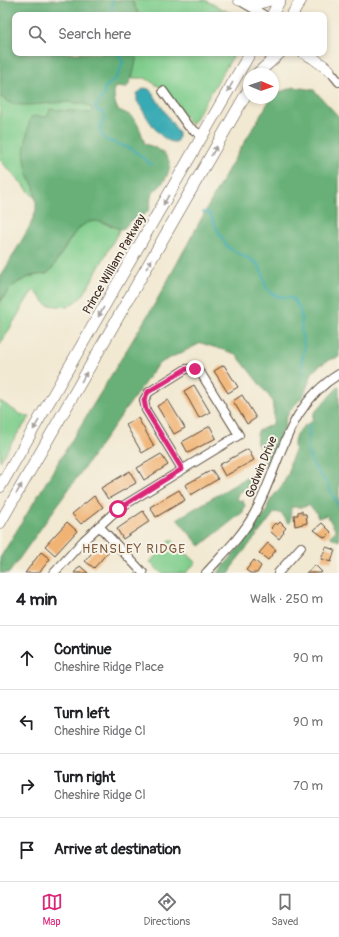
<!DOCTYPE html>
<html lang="en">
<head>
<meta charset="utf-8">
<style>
  :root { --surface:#fff; --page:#f6f6f6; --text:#202124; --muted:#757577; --line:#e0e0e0; --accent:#db2777 }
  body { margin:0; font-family:Pangolin,sans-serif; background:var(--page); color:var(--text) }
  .compass { position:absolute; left:243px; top:68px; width:36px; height:36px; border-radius:50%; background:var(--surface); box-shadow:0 2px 6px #0003; rotate:92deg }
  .stop { position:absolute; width:12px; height:12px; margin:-9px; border:3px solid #db2777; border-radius:50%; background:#fff }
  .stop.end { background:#db2777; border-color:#fff; box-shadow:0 1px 4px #0008 }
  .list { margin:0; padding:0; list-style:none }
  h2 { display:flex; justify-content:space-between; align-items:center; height:52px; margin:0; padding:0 16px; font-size:17px }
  h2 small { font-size:13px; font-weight:400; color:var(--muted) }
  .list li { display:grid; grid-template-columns:26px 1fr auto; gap:12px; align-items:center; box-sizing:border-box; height:64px; padding:0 16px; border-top:1px solid var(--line) }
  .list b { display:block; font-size:15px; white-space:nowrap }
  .list p { margin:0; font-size:13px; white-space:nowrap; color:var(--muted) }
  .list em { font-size:13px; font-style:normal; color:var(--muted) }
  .icon { flex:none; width:22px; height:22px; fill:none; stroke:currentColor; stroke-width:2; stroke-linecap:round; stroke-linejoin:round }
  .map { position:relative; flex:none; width:339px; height:573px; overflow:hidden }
  .search { position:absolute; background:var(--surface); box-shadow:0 2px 6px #0003; left:12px; right:12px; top:12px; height:44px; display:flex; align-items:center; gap:10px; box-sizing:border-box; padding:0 14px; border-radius:8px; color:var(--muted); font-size:15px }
  .sheet { height:308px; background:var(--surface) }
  nav { display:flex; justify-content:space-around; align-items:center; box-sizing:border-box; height:56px; border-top:1px solid var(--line); background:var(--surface); font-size:11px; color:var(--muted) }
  nav a { display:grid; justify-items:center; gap:2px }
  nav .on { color:var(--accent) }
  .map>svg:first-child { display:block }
</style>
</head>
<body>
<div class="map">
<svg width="339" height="573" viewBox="0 0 339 573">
  <rect width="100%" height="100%" fill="#f7f3e8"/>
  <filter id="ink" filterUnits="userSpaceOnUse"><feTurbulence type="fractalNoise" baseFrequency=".025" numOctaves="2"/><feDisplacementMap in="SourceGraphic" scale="8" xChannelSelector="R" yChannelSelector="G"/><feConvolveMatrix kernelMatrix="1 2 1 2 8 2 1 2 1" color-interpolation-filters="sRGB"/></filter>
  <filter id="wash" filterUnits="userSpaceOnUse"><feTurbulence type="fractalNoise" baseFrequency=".012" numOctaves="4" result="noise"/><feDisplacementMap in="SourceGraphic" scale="16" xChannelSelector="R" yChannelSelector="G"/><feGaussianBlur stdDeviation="0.9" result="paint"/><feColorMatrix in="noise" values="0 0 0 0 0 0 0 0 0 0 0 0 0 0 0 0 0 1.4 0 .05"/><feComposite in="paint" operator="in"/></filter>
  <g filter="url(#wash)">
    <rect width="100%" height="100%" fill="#f2e9d2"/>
    <!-- green -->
    <g fill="#7fcd8c" stroke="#5d7c55">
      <path d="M132 0H205L234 15H139Z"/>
      <path d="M137 53H235L191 125 165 90 145 78H132Z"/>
      <path d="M0 96 11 104 65 102 85 104 90 106 93 111 91 113 75 111 48 115 45 117 38 116 27 173 34 187 36 199 0 160Z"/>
      <path d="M97 221 120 229 83 296 68 307 47 305 34 290 29 296 0 345V302L2 300 12 286 31 276 47 274 52 269 77 229 88 222Z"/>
      <path d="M0 401 20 414 30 417 18 433 0 461Z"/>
      <path d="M171 539 196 562 186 573H161L150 562Z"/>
    </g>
    <!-- forest -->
    <g fill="#67b078" stroke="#516d4b">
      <path d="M0 0H132L139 15H15V53H137C135 66 134 78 126 88L115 87C113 94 114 102 118 110 137 116 139 126 145 144 168 151 178 163 161 185 159 188 154 190 152 194 150 198 151 202 150 206 149 214 138 219 131 220L123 229H120C110 225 99 219 89 222 74 226 60 257 52 269 44 277 41 273 32 276 18 280 7 290 0 302V278L30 226 36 210V199L34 187 27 173 24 152 29 123 31 117 38 116 45 117 48 115 50 109 91 113 93 111C83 92 28 111 11 103 7 102 3 98 0 96Z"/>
      <path d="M294 87 314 90 339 117V357L329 360 319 366 312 373 304 395 291 409 286 418 284 428 264 468 263 467 262 450C255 445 256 439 258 431L273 424 274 416 272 400 236 354 201 343 158 364 9 573H0V558L157 300 229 168 271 98H273L274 94Z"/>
      <path d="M339 386V541L331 537V535L336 531 327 515 318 518 316 512 308 505 304 507H291L290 523 287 522C284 516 282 513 275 512L262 529 235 562 230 573H218L250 535 267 511 268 505 271 499 283 484 289 472 290 462 295 451C291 436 300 428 312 421L314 413Z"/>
      <path d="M251 475 249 488 238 493 237 497 238 500 243 501 245 506 243 512 200 546 177 519Z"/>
    </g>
    <!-- water -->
    <path fill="#39aab4" stroke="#3a6a69" d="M144 88 149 89 152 92 178 132 179 137 176 142C160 144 145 113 137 101V94Z"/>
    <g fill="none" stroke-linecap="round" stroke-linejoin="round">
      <!-- stream -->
      <g stroke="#39aab4" stroke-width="2">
        <path d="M112 0V15"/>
        <path d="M118 53 123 62C119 75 115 81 104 88V95L95 107 97 110 104 113 105 118 101 124 100 132 106 140 132 149 152 165"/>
        <path d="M203 212 209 213C216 223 219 237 227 246 235 254 249 256 257 264 268 276 260 290 277 296 281 298 288 297 292 298 305 313 300 320 302 337 303 341 305 346 304 350 302 360 301 364 303 375"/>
        <path d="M309 425 308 452 313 465 328 485 339 507"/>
      </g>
    </g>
    <g id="blocks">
      <!-- building -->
      <g fill="#f1b373">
        <path d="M224 365 238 387 228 393 214 371Z"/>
        <path d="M194 385 210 412 199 418 184 391Z"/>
        <path d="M242 395 256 418 247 424 233 401Z"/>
        <path d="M168 400 185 428 174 434 157 406Z"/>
        <path d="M138 418 154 446 142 453 126 425Z"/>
        <path d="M210 426 216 438 188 453 182 442Z"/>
        <path d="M248 449 254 460 225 476 219 465Z"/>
        <path d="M161 454 168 465 144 480 137 468Z"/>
        <path d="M212 470 218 479 191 495 185 485Z"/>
        <path d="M130 471 136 483 108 499 101 488Z"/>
        <path d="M179 490 185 500 156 517 150 507Z"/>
        <path d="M94 496 103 507 81 524 72 514Z"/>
        <path d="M143 511 150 521 123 539 117 529Z"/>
        <path d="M302 511V514H306L307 523 295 526 294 515H298V512Z"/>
        <path d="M67 522 77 531 55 555 45 546Z"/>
        <path d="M280 522 286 528 283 531 284 532 279 539 271 532 273 530 271 528 275 523 277 525Z"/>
        <path d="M322 523 331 532 325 538 314 530Z"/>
        <path d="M100 543 109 551 94 568 85 561Z"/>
        <path d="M268 543 276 550 268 560 259 553Z"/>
        <path d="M326 547 335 550 331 562 321 559Z"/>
        <path d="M41 552 50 559 39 573H25Z"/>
        <path d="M254 560 261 566 257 573H250L246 570Z"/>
        <path d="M315 565 322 572 321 573H306Z"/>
        <path d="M80 566 88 573H74Z"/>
      </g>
    </g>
  </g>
  <g filter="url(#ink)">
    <use href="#blocks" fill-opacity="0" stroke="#564739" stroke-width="1"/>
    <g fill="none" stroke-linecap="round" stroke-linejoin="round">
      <!-- minor casing -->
      <g stroke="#564739" stroke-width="10">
        <g id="minor">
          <path d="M242 2 264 15"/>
          <path d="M326 66 339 82"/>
          <path d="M163 91 188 126 202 136"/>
          <path d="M99 526 143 573"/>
          <path d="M54 573 84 540 118 509 239 435 202 375C198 370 193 368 186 369L149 392 144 400 146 410 182 469"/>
          <path d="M206 573C223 554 242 536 254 514 282 463 285 407 339 374"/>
          <path d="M278 573 301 547"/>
        </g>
      </g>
      <!-- highway casing -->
      <g stroke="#564739" stroke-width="12">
        <g id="highway">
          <path d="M239 0 260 3 271 0"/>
          <path d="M272 15 280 0"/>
          <path d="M292 15 301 0"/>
          <path d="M304 53 313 58 329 70"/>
          <path d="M258 73 280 53"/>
          <path d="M0 487 250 53"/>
          <path d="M0 523 249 89"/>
        </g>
      </g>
      <!-- minor -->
      <use href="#minor" stroke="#fff" stroke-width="8"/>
      <!-- highway -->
      <use href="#highway" stroke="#fff" stroke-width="11"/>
    </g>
    <!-- one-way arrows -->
    <defs><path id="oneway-solid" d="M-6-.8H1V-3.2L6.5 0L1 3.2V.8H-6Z"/></defs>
    <g fill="#a79f9a">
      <use href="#oneway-solid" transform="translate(230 87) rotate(120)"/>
      <use href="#oneway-solid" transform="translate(214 151) rotate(-60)"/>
      <use href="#oneway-solid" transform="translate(166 200) rotate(120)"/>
      <use href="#oneway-solid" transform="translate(149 264) rotate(-60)"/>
      <use href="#oneway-solid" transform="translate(101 312) rotate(120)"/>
      <use href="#oneway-solid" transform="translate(84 377) rotate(-60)"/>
      <use href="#oneway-solid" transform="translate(36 425) rotate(120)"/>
      <use href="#oneway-solid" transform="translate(19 489) rotate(-60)"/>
    </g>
  </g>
  <g fill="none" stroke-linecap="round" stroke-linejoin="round" filter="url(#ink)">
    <!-- route -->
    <path stroke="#db2777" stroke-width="5" d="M118 509 182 469 146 410 144 400 148 392 186 369H195"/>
  </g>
  <g text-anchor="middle" stroke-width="4" stroke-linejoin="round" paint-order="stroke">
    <!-- street labels -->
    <g font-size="12" fill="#3b2a1e" stroke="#f7f3e8">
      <text transform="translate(114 264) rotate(-60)" y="4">Prince William Parkway</text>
      <text transform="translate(261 467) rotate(-68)" y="4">Godwin Drive</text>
    </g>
    <!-- neighbourhood labels -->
    <g font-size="13" letter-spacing="1" fill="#7b5a3c" stroke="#f7f3e8">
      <text x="134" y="553">HENSLEY RIDGE</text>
    </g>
  </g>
</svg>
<svg class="compass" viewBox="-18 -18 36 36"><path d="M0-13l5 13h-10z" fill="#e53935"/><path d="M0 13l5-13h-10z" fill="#757577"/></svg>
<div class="stop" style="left:118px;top:509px"></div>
<div class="stop end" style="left:195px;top:369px"></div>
<div class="search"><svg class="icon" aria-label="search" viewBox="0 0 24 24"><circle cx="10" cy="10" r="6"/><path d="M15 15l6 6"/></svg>Search here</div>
</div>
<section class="sheet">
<h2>4 min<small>Walk · 250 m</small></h2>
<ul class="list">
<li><svg class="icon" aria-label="ahead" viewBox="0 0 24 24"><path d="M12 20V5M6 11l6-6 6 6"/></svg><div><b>Continue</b><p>Cheshire Ridge Place</p></div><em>90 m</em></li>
<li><svg class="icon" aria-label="left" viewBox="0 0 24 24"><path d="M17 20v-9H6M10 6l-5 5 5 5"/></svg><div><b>Turn left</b><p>Cheshire Ridge Cl</p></div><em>90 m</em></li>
<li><svg class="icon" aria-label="right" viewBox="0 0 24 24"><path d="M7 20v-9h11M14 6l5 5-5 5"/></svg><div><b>Turn right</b><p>Cheshire Ridge Cl</p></div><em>70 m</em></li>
<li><svg class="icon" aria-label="arrive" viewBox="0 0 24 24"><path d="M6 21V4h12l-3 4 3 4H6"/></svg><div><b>Arrive at destination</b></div></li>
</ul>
</section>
<nav>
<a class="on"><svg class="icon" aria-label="map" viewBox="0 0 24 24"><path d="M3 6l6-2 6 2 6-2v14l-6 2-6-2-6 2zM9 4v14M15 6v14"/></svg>Map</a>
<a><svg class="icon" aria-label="directions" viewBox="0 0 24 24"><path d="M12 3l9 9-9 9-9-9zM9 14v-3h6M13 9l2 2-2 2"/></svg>Directions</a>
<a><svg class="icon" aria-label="saved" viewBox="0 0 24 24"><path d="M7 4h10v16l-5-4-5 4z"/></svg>Saved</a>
</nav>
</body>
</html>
